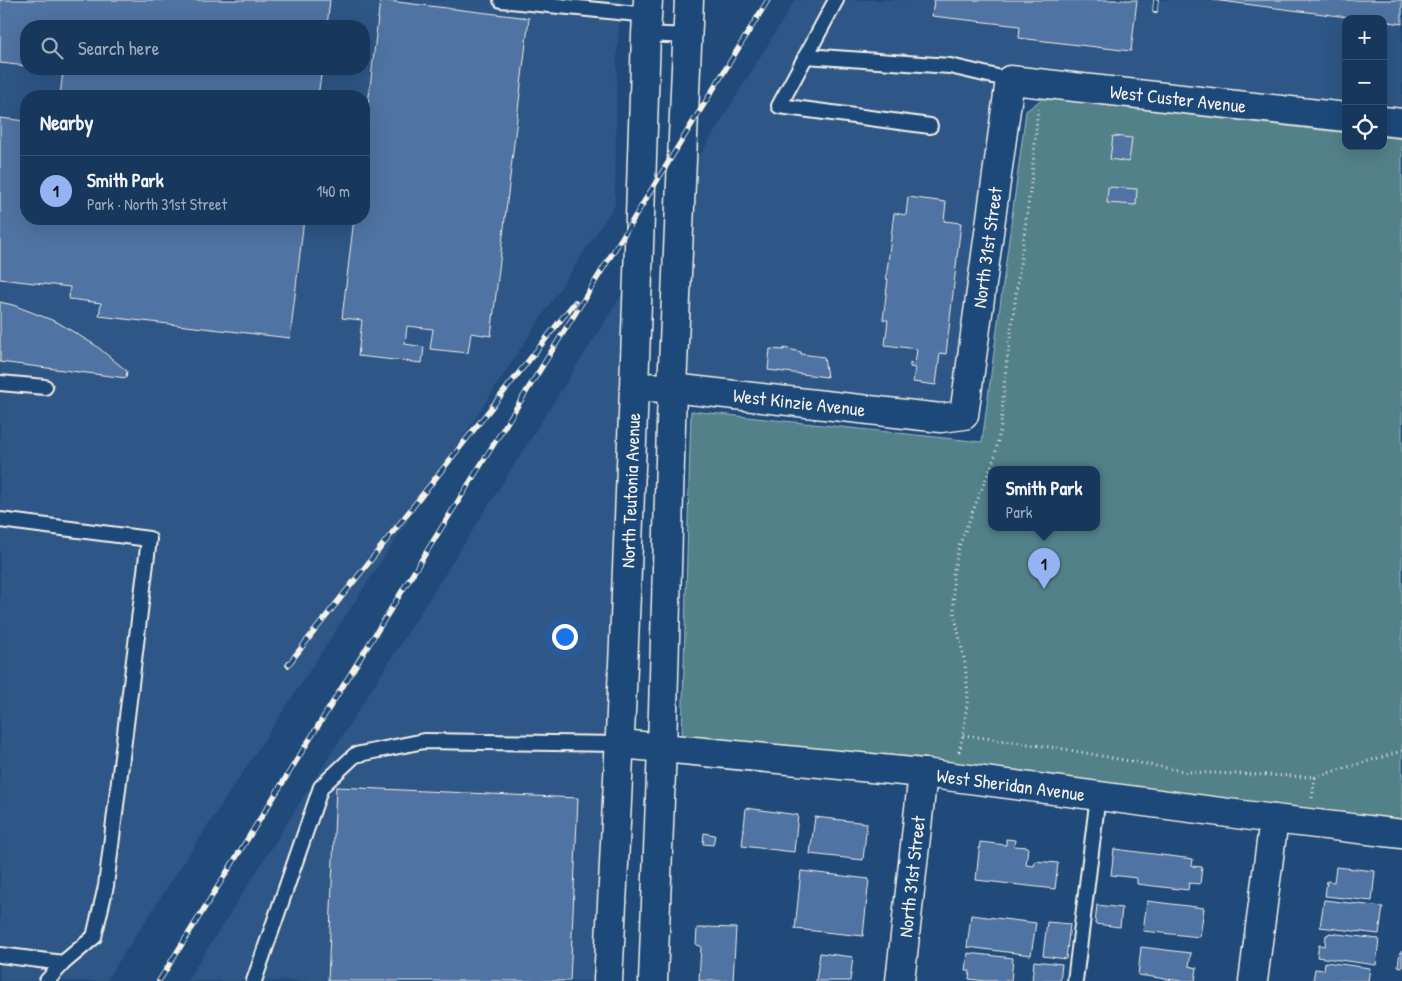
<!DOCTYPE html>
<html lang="en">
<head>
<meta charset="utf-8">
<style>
  :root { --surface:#17385c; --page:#244365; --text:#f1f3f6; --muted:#9eacbb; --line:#365272; --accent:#95b2f1 }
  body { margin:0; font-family:"Patrick Hand",sans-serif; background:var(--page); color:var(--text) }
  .controls { position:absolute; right:15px; top:15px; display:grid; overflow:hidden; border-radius:10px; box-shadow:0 5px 20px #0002 }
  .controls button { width:45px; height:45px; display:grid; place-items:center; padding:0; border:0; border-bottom:1px solid var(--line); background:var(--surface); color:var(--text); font:25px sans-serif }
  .you { position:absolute; left:564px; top:636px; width:18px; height:18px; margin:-12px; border:4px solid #fff; border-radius:50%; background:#1a73e8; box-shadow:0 0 0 8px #1a73e833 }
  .badge { display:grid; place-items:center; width:32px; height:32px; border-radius:50%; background:var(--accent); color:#111; font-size:16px; font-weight:700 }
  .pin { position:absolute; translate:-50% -41px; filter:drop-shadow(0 1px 2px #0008) }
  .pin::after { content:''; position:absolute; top:26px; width:18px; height:15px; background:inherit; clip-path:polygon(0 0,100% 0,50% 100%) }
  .popup { position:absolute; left:988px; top:466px; width:112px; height:65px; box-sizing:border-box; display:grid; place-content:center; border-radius:10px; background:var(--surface); filter:drop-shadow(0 1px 4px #0005); font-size:16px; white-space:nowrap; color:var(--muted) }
  .popup b { font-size:19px; color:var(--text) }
  .popup::after { content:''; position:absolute; left:50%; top:100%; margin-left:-10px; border:10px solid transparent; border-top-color:var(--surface) }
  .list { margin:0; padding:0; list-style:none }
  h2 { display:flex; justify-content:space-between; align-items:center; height:65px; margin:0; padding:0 20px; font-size:21px }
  h2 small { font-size:16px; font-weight:400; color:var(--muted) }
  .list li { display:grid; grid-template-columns:32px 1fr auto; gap:15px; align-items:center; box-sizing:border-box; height:70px; padding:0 20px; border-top:1px solid var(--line) }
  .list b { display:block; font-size:19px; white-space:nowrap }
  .list p { margin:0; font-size:16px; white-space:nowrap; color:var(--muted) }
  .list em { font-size:16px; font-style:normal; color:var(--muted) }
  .icon { flex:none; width:28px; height:28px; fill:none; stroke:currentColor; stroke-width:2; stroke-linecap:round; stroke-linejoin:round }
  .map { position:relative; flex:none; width:1402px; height:981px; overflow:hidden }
  .search { position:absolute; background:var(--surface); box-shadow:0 5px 20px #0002; left:20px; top:20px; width:350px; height:55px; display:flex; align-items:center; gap:12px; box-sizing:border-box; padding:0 18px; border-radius:20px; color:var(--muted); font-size:19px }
  .panel { position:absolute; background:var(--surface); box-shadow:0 5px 20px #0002; left:20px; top:90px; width:350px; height:135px; border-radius:20px }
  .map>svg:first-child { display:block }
</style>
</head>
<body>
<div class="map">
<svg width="1402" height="981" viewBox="0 0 1402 981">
  <rect width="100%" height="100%" fill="#1f4a7a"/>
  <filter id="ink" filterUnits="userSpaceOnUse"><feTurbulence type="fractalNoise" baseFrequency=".02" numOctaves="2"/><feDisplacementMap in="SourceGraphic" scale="10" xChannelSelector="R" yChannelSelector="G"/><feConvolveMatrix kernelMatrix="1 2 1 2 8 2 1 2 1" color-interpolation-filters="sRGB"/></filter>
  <g filter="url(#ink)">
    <!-- built -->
    <g fill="#2e5686" fill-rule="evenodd">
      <path d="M0 0H621L617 57 615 205 106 981H0ZM26 26H364V69H26ZM26 96H364V219H26Z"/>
      <path d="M795 0H1402V123L1383 121V19H1346V117L1010 80 964 415 672 388 681 186Z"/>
      <path d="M638 269 608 981H187Z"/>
    </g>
    <!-- green -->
    <path fill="#52818a" stroke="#a3b9b9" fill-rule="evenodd" d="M1043 98 1346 133V146H1383V137L1402 139V822L682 737 691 411 982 442 1026 111ZM992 470H1096V528H992Z"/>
    <!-- building -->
    <g fill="#5073a2" stroke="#f4f1e8">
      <path d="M0 0H330L327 26H26V66L0 63Z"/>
      <path d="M380 0 529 18 491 336 471 333 468 353 430 349 433 329 407 326 405 344 424 347 422 363 358 356 362 320 342 318 354 219H364V140Z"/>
      <path d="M934 0H1137L1131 51 1019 38 1020 26 932 16Z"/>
      <path d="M1213 0H1402V24L1383 21V19H1363Z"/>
      <path d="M48 69H322L318 96H60L63 71Z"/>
      <path d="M0 118 26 121V219H304L290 338 99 316 101 303 69 299 70 287 0 279Z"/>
      <path d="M1113 136 1132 138 1129 162 1110 159Z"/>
      <path d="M1108 187 1137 189 1136 205 1107 203Z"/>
      <path d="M908 197 946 202 944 221 961 223 946 354 940 353 936 385 913 382 915 368 910 367V363L915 364 917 349 885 345 888 320H883L888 279H886L894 213 906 215Z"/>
      <path d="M0 302 13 305 57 322 95 345 127 371 126 378 0 362Z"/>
      <path d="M784 348 801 352V354L824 357 827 377 768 370 770 349 784 350Z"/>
      <path d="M336 787 578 798 570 981H328Z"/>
      <path d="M746 808 798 815 794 852 742 846Z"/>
      <path d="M815 817 867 823 863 860 810 854Z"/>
      <path d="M704 833 715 835 713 845 703 844Z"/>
      <path d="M1006 839 1015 840 1014 846 1028 847 1026 865 1034 866 1035 861 1058 863 1055 889 976 880 980 842 1006 845Z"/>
      <path d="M1114 849 1193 859 1192 866 1202 867 1200 884 1189 883 1188 890 1137 884V878L1111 875Z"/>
      <path d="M1336 867 1375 871 1372 901 1325 896 1327 881 1334 882Z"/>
      <path d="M801 871 869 879 863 936 795 929Z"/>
      <path d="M1324 900 1383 907 1379 934 1320 927Z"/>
      <path d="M1147 901 1204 908 1200 937 1143 931Z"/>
      <path d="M1097 905 1122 908 1120 927 1095 924Z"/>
      <path d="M971 915 1036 923 1031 955 967 947Z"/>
      <path d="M1047 922 1070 924 1066 959 1043 956Z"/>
      <path d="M706 927 736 928 733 981H699L701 946 696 945 697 928H706Z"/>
      <path d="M1329 933 1379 939 1376 965 1317 957 1319 945 1325 946 1326 935H1328Z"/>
      <path d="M1141 947 1191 953 1189 966 1197 968 1195 981H1181L1138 975Z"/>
      <path d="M1400 952H1402V967L1398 966Z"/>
      <path d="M820 953 853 957 850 981H816Z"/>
      <path d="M968 953 1013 958 1011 981H985L969 979 970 971H966Z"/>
      <path d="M1034 961 1062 964 1060 981H1032Z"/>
      <path d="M1325 962 1370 968 1368 981H1313L1315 969 1324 970Z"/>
    </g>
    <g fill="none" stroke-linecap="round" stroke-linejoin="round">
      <!-- service casing -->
      <g stroke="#f4f1e8" stroke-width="18">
        <g id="service">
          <path d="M501 0 647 15"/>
          <path d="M646 34 688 36"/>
          <path d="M806 56 836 0"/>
          <path d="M930 126 779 106 806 56 950 66 1010 80"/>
          <path d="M0 383 45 387"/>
          <path d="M0 520 149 539 106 886 94 937 63 963"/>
          <path d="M0 955 63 963 47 981"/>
          <path d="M254 981 321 787 355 755 424 741 621 744"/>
          <path d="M1075 981 1098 796"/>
        </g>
      </g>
      <!-- minor casing -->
      <g stroke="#f4f1e8" stroke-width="31">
        <g id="minor">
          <path d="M1383 121 1402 123"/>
          <path id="s1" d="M635 387 672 388 941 418 964 415 1010 80 1346 117"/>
          <path id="s2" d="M621 744 923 773 1274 819 1402 834"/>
          <path id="s3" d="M900 981 923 773"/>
          <path d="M1253 981 1274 819"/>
        </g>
      </g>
      <!-- secondary casing -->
      <g stroke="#f4f1e8" stroke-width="31">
        <g id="secondary">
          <path id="s4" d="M608 981C625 665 636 350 646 34L648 0"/>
          <path d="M653 981 662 747 672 388 689 0"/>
        </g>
      </g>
      <!-- path -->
      <g stroke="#f4f1e8" stroke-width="3" stroke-dasharray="1 4" stroke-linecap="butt">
        <path d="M963 735 1064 749 1188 772 1315 777 1402 751"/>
        <path d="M959 752 963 735 968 696 965 663 954 612 953 574 959 546 995 456 1001 426 1005 376 1032 176 1038 109"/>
        <path d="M1312 798 1315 777"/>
      </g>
      <!-- service -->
      <use href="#service" stroke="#1f4a7a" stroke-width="14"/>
      <!-- minor -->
      <use href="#minor" stroke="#1f4a7a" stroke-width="28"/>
      <!-- secondary -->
      <use href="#secondary" stroke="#1f4a7a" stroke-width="28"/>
      <!-- rail casing -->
      <g stroke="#f4f1e8" stroke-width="5.5">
        <g id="rail">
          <path d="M1155 11 1156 0"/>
          <path d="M288 665 305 643 575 302"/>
          <path d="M159 981 596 280 768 0"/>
        </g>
      </g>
      <!-- rail -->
      <use href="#rail" stroke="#1f4a7a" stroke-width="4" stroke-dasharray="11" stroke-linecap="butt"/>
    </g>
  </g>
  <g text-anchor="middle" stroke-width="5" stroke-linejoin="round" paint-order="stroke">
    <!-- street labels -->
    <g font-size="19" fill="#f4f1e8" stroke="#1f4a7a">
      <text dy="7" stroke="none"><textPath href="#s1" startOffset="838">West Custer Avenue</textPath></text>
      <text dy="7" stroke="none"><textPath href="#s1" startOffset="500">North 31st Street</textPath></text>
      <text dy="7" stroke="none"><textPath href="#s1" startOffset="165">West Kinzie Avenue</textPath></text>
      <text dy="7" stroke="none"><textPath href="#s4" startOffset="491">North Teutonia Avenue</textPath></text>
      <text dy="7" stroke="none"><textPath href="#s2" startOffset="392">West Sheridan Avenue</textPath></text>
      <text dy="7" stroke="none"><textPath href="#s3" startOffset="105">North 31st Street</textPath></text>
    </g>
  </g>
</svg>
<div class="controls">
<button>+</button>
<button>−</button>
<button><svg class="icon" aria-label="locate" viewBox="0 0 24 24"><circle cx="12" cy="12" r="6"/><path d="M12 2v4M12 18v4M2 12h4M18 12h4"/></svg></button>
</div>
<div class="you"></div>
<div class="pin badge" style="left:1044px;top:589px">1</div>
<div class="popup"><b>Smith Park</b>Park</div>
<div class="search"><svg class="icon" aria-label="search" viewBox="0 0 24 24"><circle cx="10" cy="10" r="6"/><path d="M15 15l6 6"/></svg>Search here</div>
<section class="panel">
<h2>Nearby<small></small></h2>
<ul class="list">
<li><span class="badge">1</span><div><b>Smith Park</b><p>Park · North 31st Street</p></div><em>140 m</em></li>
</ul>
</section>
</div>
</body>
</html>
